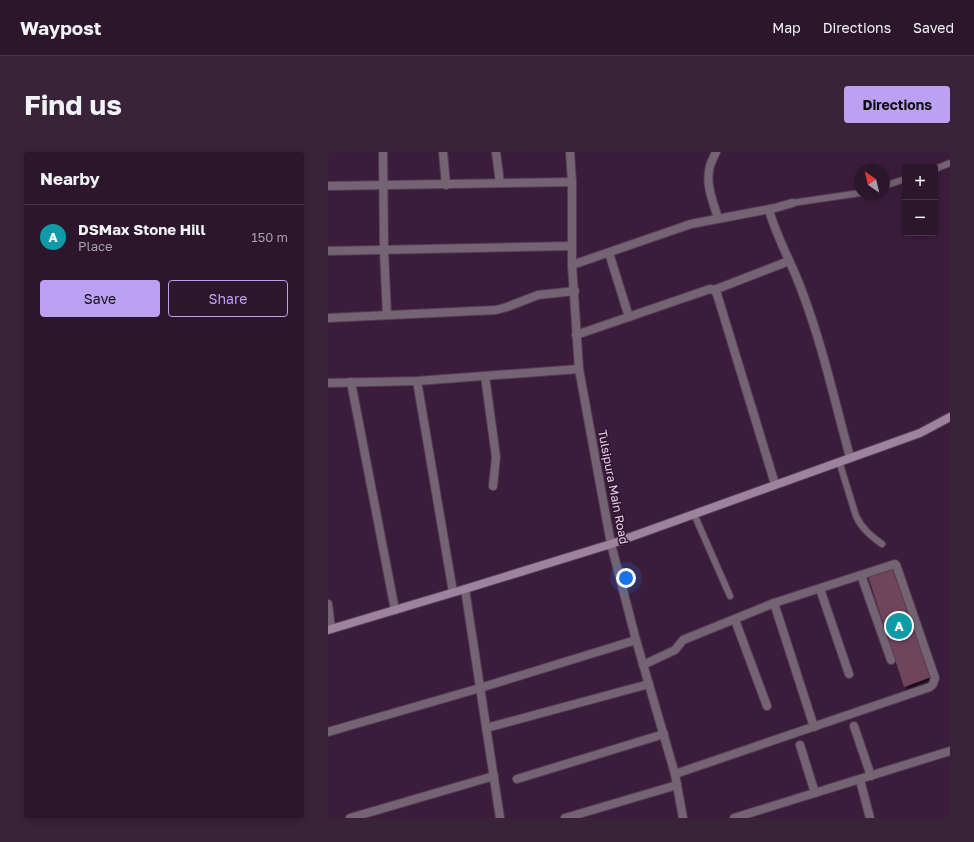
<!DOCTYPE html>
<html lang="en">
<head>
<meta charset="utf-8">
<style>
  :root { --surface:#2c162c; --page:#382338; --text:#f1f3f6; --muted:#a69fa9; --line:#483548; --accent:#bca0f2 }
  body { margin:0; font-family:"Golos Text",sans-serif; background:var(--page); color:var(--text) }
  .controls { position:absolute; right:12px; top:12px; display:grid; overflow:hidden; border-radius:4px; box-shadow:0 2px 10px #0003 }
  .controls button { width:36px; height:36px; display:grid; place-items:center; padding:0; border:0; border-bottom:1px solid var(--line); background:var(--surface); color:var(--text); font:20px sans-serif }
  .compass { position:absolute; left:526px; top:12px; width:36px; height:36px; border-radius:50%; background:var(--surface); box-shadow:0 2px 10px #0003; rotate:326deg }
  .you { position:absolute; left:298px; top:426px; width:14px; height:14px; margin:-10px; border:3px solid #fff; border-radius:50%; background:#1a73e8; box-shadow:0 0 0 6px #1a73e833 }
  .badge { display:grid; place-items:center; width:26px; height:26px; border-radius:50%; background:var(--accent); color:#fff; font-size:13px; font-weight:700 }
  .pin { position:absolute; translate:-50% -50%; border:2px solid #fff; box-shadow:0 1px 4px #0006 }
  .list { margin:0; padding:0; list-style:none }
  h2 { display:flex; justify-content:space-between; align-items:center; height:52px; margin:0; padding:0 16px; font-size:17px }
  h2 small { font-size:13px; font-weight:400; color:var(--muted) }
  .list li { display:grid; grid-template-columns:26px 1fr auto; gap:12px; align-items:center; box-sizing:border-box; height:64px; padding:0 16px; border-top:1px solid var(--line) }
  .list b { display:block; font-size:15px; white-space:nowrap }
  .list p { margin:0; font-size:13px; white-space:nowrap; color:var(--muted) }
  .list em { font-size:13px; font-style:normal; color:var(--muted) }
  .actions { display:flex; gap:8px; padding:12px 16px }
  .actions a { flex:1; padding:9px 0; border:1px solid var(--accent); border-radius:4px; text-align:center; font-size:14px; color:var(--accent) }
  .actions .main { background:var(--accent); color:#111 }
  .map { position:relative; flex:none; width:622px; height:666px; overflow:hidden; border-radius:4px }
  header { display:flex; align-items:center; gap:24px; box-sizing:border-box; height:56px; padding:0 20px; background:var(--surface); border-bottom:1px solid var(--line) }
  header strong { font-size:19px }
  nav { display:flex; gap:22px; margin-inline-start:auto; font-size:14px }
  .intro { display:flex; align-items:center; justify-content:space-between; box-sizing:border-box; height:96px; padding:0 24px }
  h1 { margin:0; font-size:28px }
  .button { padding:10px 18px; border-radius:4px; background:var(--accent); color:#111; font-size:14px; font-weight:700 }
  main { display:flex; gap:24px; padding:0 24px }
  aside { flex:1; background:var(--surface); border-radius:4px; box-shadow:0 2px 10px #0003 }
  .map>svg:first-child { display:block }
</style>
</head>
<body>
<header>
<strong>Waypost</strong>
<nav><a>Map</a><a>Directions</a><a>Saved</a></nav>
</header>
<div class="intro"><h1>Find us</h1><a class="button">Directions</a></div>
<main>
<aside>
<h2>Nearby<small></small></h2>
<ul class="list">
<li><span class="badge" style="background:#0f9aa8">A</span><div><b>DSMax Stone Hill</b><p>Place</p></div><em>150 m</em></li>
</ul>
<div class="actions"><a class="main">Save</a><a>Share</a></div>
</aside>
<div class="map">
<svg width="622" height="666" viewBox="0 0 622 666">
  <defs>
    <filter id="shadow"><feDropShadow dx="3.5" dy="3.5" stdDeviation="2" flood-color="#0009"/></filter>
  </defs>
  <rect width="100%" height="100%" fill="#3b1d3b"/>
  <!-- building -->
  <path fill="#70455b" filter="url(#shadow)" d="M565 415 603 525 576 535 540 424Z"/>
  <g fill="none" stroke-linecap="round" stroke-linejoin="round">
    <!-- service casing -->
    <g stroke="#573a57" stroke-width="8">
      <g id="service">
        <path d="M607 17 622 11"/>
        <path d="M556 34 577 27"/>
        <path d="M464 51 532 41"/>
        <path d="M511 309 528 364C534 377 543 384 554 392"/>
        <path d="M366 362 402 444"/>
      </g>
    </g>
    <!-- minor casing -->
    <g stroke="#573a57" stroke-width="10">
      <g id="minor">
        <path d="M55 0 56 99 59 163"/>
        <path d="M115 0 118 33"/>
        <path d="M168 0 172 31"/>
        <path d="M388 0C386 5 383 10 382 14 377 32 385 50 390 66"/>
        <path d="M0 34 244 30"/>
        <path d="M441 58C449 87 465 113 475 142 495 195 507 251 522 305"/>
        <path d="M0 99 244 94"/>
        <path d="M281 101 301 165"/>
        <path d="M244 113 363 72 447 56 464 51"/>
        <path d="M386 138 461 109"/>
        <path d="M0 166 168 158 179 155 210 143 247 139"/>
        <path d="M248 183 382 137 386 138 389 142 447 332"/>
        <path d="M157 224 168 305 165 334"/>
        <path d="M89 229 125 440"/>
        <path d="M23 230 67 458"/>
        <path d="M0 231 89 229 251 217"/>
        <path d="M533 423 563 508"/>
        <path d="M137 437 172 666"/>
        <path d="M492 437 521 522"/>
        <path d="M446 451 486 575"/>
        <path d="M0 452 3 477"/>
        <path d="M407 468 439 554"/>
        <path d="M315 513 347 498 355 488 446 451 567 412 568 413 572 424 607 526 605 532 602 535 347 622"/>
        <path d="M526 574 543 624"/>
        <path d="M158 576 321 532"/>
        <path d="M0 580 152 536 308 488"/>
        <path d="M472 593 487 641"/>
        <path d="M189 627 336 582"/>
        <path d="M532 628 542 666"/>
        <path d="M22 666 166 624"/>
        <path d="M237 666 349 633"/>
        <path d="M406 666 622 599"/>
      </g>
    </g>
    <!-- tertiary casing -->
    <g stroke="#573a57" stroke-width="10">
      <path id="tertiary" d="M242 0 244 30V113L251 217 283 392 308 488 347 622 355 666"/>
    </g>
    <!-- secondary casing -->
    <g stroke="#573a57" stroke-width="10">
      <path id="secondary" d="M0 478 137 437 283 392 592 281 622 265"/>
    </g>
    <!-- service -->
    <use href="#service" stroke="#746473" stroke-width="6"/>
    <!-- minor -->
    <use href="#minor" stroke="#746473" stroke-width="8"/>
    <!-- tertiary -->
    <use href="#tertiary" stroke="#746473" stroke-width="8"/>
    <!-- secondary -->
    <use href="#secondary" stroke="#9d849c" stroke-width="8"/>
  </g>
  <g text-anchor="middle" stroke-width="3" stroke-linejoin="round" paint-order="stroke">
    <!-- street labels -->
    <g font-size="12" fill="#e8d4e7" stroke="#301330">
      <text transform="translate(285 335) rotate(79)" y="4">Tulsipura Main Road</text>
    </g>
  </g>
</svg>
<div class="controls">
<button>+</button>
<button>−</button>
</div>
<svg class="compass" viewBox="-18 -18 36 36"><path d="M0-13l5 13h-10z" fill="#e53935"/><path d="M0 13l5-13h-10z" fill="#a69fa9"/></svg>
<div class="you"></div>
<div class="pin badge" style="left:571px;top:474px;background:#0f9aa8">A</div>
</div>
</main>
</body>
</html>
